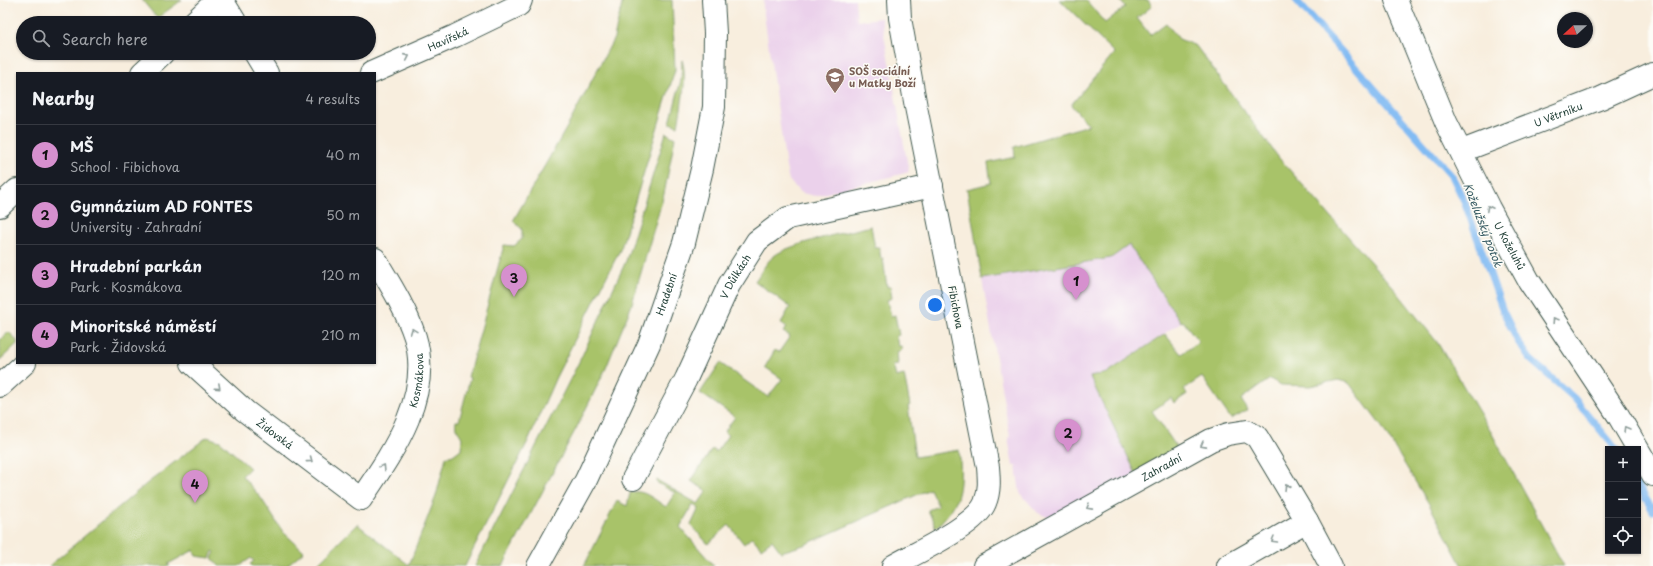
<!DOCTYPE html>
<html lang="en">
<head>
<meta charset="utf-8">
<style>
  :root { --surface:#171b24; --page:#242831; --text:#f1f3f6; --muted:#9ea1a6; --line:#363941; --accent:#d690ce }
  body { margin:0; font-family:"Playpen Sans",sans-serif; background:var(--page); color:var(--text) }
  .controls { position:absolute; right:12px; bottom:12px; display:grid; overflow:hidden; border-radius:0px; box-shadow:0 1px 3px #0004 }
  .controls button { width:36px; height:36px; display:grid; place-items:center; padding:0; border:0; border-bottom:1px solid var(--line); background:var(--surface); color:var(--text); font:20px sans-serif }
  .compass { position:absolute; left:1557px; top:12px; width:36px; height:36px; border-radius:50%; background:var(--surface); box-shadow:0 1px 3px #0004; rotate:249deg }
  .you { position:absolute; left:935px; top:305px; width:14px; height:14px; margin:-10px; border:3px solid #fff; border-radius:50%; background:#1a73e8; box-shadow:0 0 0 6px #1a73e833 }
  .badge { display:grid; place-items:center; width:26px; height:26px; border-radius:50%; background:var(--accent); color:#111; font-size:13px; font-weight:700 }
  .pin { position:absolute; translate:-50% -33px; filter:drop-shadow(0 1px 2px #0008) }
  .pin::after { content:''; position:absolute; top:21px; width:14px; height:12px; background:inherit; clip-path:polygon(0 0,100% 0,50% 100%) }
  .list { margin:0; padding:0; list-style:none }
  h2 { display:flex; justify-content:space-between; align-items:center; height:52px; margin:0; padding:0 16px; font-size:17px }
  h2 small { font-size:13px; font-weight:400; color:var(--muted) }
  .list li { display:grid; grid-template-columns:26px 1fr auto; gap:12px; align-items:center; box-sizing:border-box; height:60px; padding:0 16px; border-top:1px solid var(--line) }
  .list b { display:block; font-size:15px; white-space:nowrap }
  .list p { margin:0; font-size:13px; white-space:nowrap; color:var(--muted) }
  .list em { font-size:13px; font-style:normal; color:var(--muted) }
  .icon { flex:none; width:22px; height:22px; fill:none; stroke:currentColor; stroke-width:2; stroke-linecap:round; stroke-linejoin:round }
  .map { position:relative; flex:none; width:1653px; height:566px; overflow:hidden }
  .search { position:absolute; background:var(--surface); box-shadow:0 1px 3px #0004; left:16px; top:16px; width:360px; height:44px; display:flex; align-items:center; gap:10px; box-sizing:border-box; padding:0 14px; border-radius:22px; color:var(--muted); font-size:15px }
  .panel { position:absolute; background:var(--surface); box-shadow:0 1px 3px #0004; left:16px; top:72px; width:360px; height:292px; border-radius:0px }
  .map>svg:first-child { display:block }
</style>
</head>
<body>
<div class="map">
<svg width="1653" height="566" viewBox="0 0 1653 566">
  <rect width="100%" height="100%" fill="#fdfcf7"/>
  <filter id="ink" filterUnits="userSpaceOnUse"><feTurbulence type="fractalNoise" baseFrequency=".025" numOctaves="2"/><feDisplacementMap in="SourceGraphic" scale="8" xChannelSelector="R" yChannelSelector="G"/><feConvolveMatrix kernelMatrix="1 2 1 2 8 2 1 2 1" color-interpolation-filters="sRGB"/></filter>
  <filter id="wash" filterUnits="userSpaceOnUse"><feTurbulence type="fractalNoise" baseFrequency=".012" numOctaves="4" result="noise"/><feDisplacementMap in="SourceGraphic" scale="16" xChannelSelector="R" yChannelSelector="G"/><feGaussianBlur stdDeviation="0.9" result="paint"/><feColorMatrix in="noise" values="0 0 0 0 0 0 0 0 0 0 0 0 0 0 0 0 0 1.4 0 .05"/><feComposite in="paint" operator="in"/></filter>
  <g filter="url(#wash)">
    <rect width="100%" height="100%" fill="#f8eede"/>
    <!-- built -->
    <g fill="#ebd1eb">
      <path d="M764 0H855L857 21 881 18 909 172 815 196 802 193 793 185 789 180 786 167 763 7Z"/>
      <path d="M1129 245 1181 322 1107 373 1138 478 1058 518 1048 517 1038 513 1020 493 1016 466H1013L1008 437H1010L982 279 1111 258Z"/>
    </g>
    <!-- green -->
    <g fill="#a8c369" stroke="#64804e">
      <path d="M142 0H182L157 18Z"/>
      <path d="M623 0H672L675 70 621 248 556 377 528 441 465 566H315L357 524 409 565 436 496 446 457 453 455 461 449 462 438C459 431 454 429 456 421H459L470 378 468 377 504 245 514 246 522 239V229L513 221 571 120 614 38Z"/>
      <path d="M1060 0H1086L1105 23 1125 7 1120 0H1148L1152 6 1137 18 1150 35 1166 23 1179 39 1196 46 1279 158 1397 292 1437 342 1491 432 1564 566H1462L1429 504 1382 427 1349 383 1338 380 1310 386 1281 385 1270 379 1241 399 1247 410 1231 419 1202 377 1184 389 1187 394 1174 403 1171 398 1152 411 1180 452 1138 478 1090 377 1107 373 1165 334 1181 354 1199 342 1183 321 1181 322 1129 245 1111 258 982 279 967 189 991 183 988 163 1015 157 1014 147 1089 125 1071 105 1114 53Z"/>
      <path d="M682 60C688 77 681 108 678 126L670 123 681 80Z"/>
      <path d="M666 133 675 138 664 194 631 307 606 368 578 425 503 566H475L581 358 626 261Z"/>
      <path d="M871 226 875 248 879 247 881 259 883 258 887 287 890 286 892 298 887 300 891 316 895 315 899 335 896 336 898 346H901L902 350 897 352 898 364 893 365 896 377 904 375 910 405 908 406 915 457 959 450C961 465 962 489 955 503 951 512 942 521 936 528L928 510 938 506 930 489 804 545 781 552 772 540 761 548 752 537 744 544 729 525 708 544 691 525 699 508 693 504 680 527 714 566H584L617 501 627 506 630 493C643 488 655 500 666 507L675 493 656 482 657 480 698 504 707 491 691 481 712 449 716 452 728 435 724 432 735 417 700 393 720 363 768 397 782 379 765 367 775 350 779 352 790 336 783 332 787 327 781 323 790 307 755 281C761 273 766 262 774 256 790 243 849 232 871 226Z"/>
      <path d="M9 332 17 341V344L0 360V340Z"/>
      <path d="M207 437 220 441 250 468 242 476 261 498 283 532 304 551 286 566H252L250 564 254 561 251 558 239 566H219L212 558 215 552 213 551 210 558 196 556 194 550 168 564 170 566H49L145 485Z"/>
    </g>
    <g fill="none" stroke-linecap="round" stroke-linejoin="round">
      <!-- stream -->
      <g stroke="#82bbf3" stroke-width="7">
        <path d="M1296 0 1452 176 1465 203 1503 311 1517 340 1530 359 1574 398 1616 449"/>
        <path d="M1638 485 1653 511"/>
      </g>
    </g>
  </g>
  <g filter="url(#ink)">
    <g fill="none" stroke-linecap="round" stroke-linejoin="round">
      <!-- street casing -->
      <g stroke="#40584e" stroke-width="24">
        <g id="street">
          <path d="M222 0 236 23"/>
          <path id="s1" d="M1396 0 1446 122 1489 208 1529 281 1618 415 1653 475"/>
          <path d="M193 23 217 0"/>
          <path d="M255 53 267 73"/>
          <path d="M142 73 163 53"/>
          <path id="s2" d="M371 73 455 36 519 5 521 0"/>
          <path id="s3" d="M1462 151 1601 98 1653 74"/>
          <path d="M0 206 17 190"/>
          <path id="s4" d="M192 363 245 411 361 499C392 453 433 396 415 337 406 309 390 284 375 259"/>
          <path d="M0 386 25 363"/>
          <path id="s5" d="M633 479 686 379 729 285 757 241 788 218 932 186"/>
          <path d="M893 566C915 553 976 526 985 503 990 491 989 479 988 467L916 107 900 18 899 0"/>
          <path id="s6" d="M984 566 1211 440 1228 434 1247 431 1257 437 1307 521 1331 566"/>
          <path d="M1228 566 1307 521"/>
        </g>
      </g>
      <!-- secondary casing -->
      <g stroke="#40584e" stroke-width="24">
        <g id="secondary">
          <path id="s7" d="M538 566 586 480 649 344 684 243 702 169 714 107 715 33 713 0"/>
        </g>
      </g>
      <!-- street -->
      <use href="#street" stroke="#fff" stroke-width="22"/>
      <!-- secondary -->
      <use href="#secondary" stroke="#fff" stroke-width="22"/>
    </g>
    <!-- one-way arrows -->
    <defs><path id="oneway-chevron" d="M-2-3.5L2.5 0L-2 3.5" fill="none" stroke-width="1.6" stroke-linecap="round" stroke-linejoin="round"/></defs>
    <g stroke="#8f9e9a">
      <use href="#oneway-chevron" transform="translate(407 57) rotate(-24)"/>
      <use href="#oneway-chevron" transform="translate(1489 208) rotate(-117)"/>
      <use href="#oneway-chevron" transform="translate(1555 320) rotate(-123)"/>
      <use href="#oneway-chevron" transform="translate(413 331) rotate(-111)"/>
      <use href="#oneway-chevron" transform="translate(218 387) rotate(42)"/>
      <use href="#oneway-chevron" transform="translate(1626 429) rotate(-121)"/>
      <use href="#oneway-chevron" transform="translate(1203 445) rotate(151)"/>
      <use href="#oneway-chevron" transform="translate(310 460) rotate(37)"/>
      <use href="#oneway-chevron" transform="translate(383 467) rotate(-57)"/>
      <use href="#oneway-chevron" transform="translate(1287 487) rotate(-121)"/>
      <use href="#oneway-chevron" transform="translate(1089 507) rotate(151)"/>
      <use href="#oneway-chevron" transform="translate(1274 540) rotate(150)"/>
    </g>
  </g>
  <!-- icons -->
  <defs>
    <g id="university-pin" transform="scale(1)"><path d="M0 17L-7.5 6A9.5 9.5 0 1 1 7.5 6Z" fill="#8d6e63" stroke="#fdfcf7"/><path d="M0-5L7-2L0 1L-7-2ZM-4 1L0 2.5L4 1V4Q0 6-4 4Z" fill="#fff"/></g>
  </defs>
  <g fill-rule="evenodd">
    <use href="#university-pin" x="835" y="77"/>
  </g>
  <g text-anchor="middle" stroke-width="3" stroke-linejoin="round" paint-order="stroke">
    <!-- street labels -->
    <g font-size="10" fill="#1f3d34" stroke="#fdfcf7">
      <text dy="4" stroke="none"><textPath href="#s2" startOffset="84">Havířská</textPath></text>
      <text dy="4" stroke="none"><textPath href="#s3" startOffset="103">U Větrníku</textPath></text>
      <text dy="4" stroke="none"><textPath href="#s1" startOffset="271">U Koželuhů</textPath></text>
      <text dy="4" stroke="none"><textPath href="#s5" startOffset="227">V Důlkách</textPath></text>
      <text dy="4" stroke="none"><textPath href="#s7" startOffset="301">Hradební</textPath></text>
      <text transform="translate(956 307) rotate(79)" y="4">Fibichova</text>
      <text dy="4" stroke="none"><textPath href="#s4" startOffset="350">Kosmákova</textPath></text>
      <text dy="4" stroke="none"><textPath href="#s4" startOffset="109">Židovská</textPath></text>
      <text dy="4" stroke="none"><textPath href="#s6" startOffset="203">Zahradní</textPath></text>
    </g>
    <!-- education labels -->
    <g font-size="10" font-weight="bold" fill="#785e54" stroke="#fdfcf7" text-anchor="start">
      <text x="849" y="75">SOŠ sociální<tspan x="849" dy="12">u Matky Boží</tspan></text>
    </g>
    <!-- water labels -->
    <g font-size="11" font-style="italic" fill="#385c64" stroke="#fdfcf7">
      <text transform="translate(1483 225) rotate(69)" y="4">Koželužský potok</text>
    </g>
  </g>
</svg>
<div class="controls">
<button>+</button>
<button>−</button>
<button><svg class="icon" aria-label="locate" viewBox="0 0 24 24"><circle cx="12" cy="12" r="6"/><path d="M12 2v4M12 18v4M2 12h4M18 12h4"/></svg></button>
</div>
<svg class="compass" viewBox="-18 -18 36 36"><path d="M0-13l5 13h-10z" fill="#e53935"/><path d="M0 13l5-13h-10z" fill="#9ea1a6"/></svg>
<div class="you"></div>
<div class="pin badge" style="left:1076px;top:300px">1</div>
<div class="pin badge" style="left:1068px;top:452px">2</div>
<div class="pin badge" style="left:514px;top:297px">3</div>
<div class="pin badge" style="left:195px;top:503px">4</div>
<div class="search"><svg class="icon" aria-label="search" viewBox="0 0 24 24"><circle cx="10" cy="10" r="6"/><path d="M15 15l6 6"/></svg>Search here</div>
<section class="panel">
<h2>Nearby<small>4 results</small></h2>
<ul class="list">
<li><span class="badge">1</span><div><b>MŠ</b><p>School · Fibichova</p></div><em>40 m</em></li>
<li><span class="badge">2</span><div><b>Gymnázium AD FONTES</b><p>University · Zahradní</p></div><em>50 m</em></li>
<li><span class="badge">3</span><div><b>Hradební parkán</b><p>Park · Kosmákova</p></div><em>120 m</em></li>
<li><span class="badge">4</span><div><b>Minoritské náměstí</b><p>Park · Židovská</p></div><em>210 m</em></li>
</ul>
</section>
</div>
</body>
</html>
